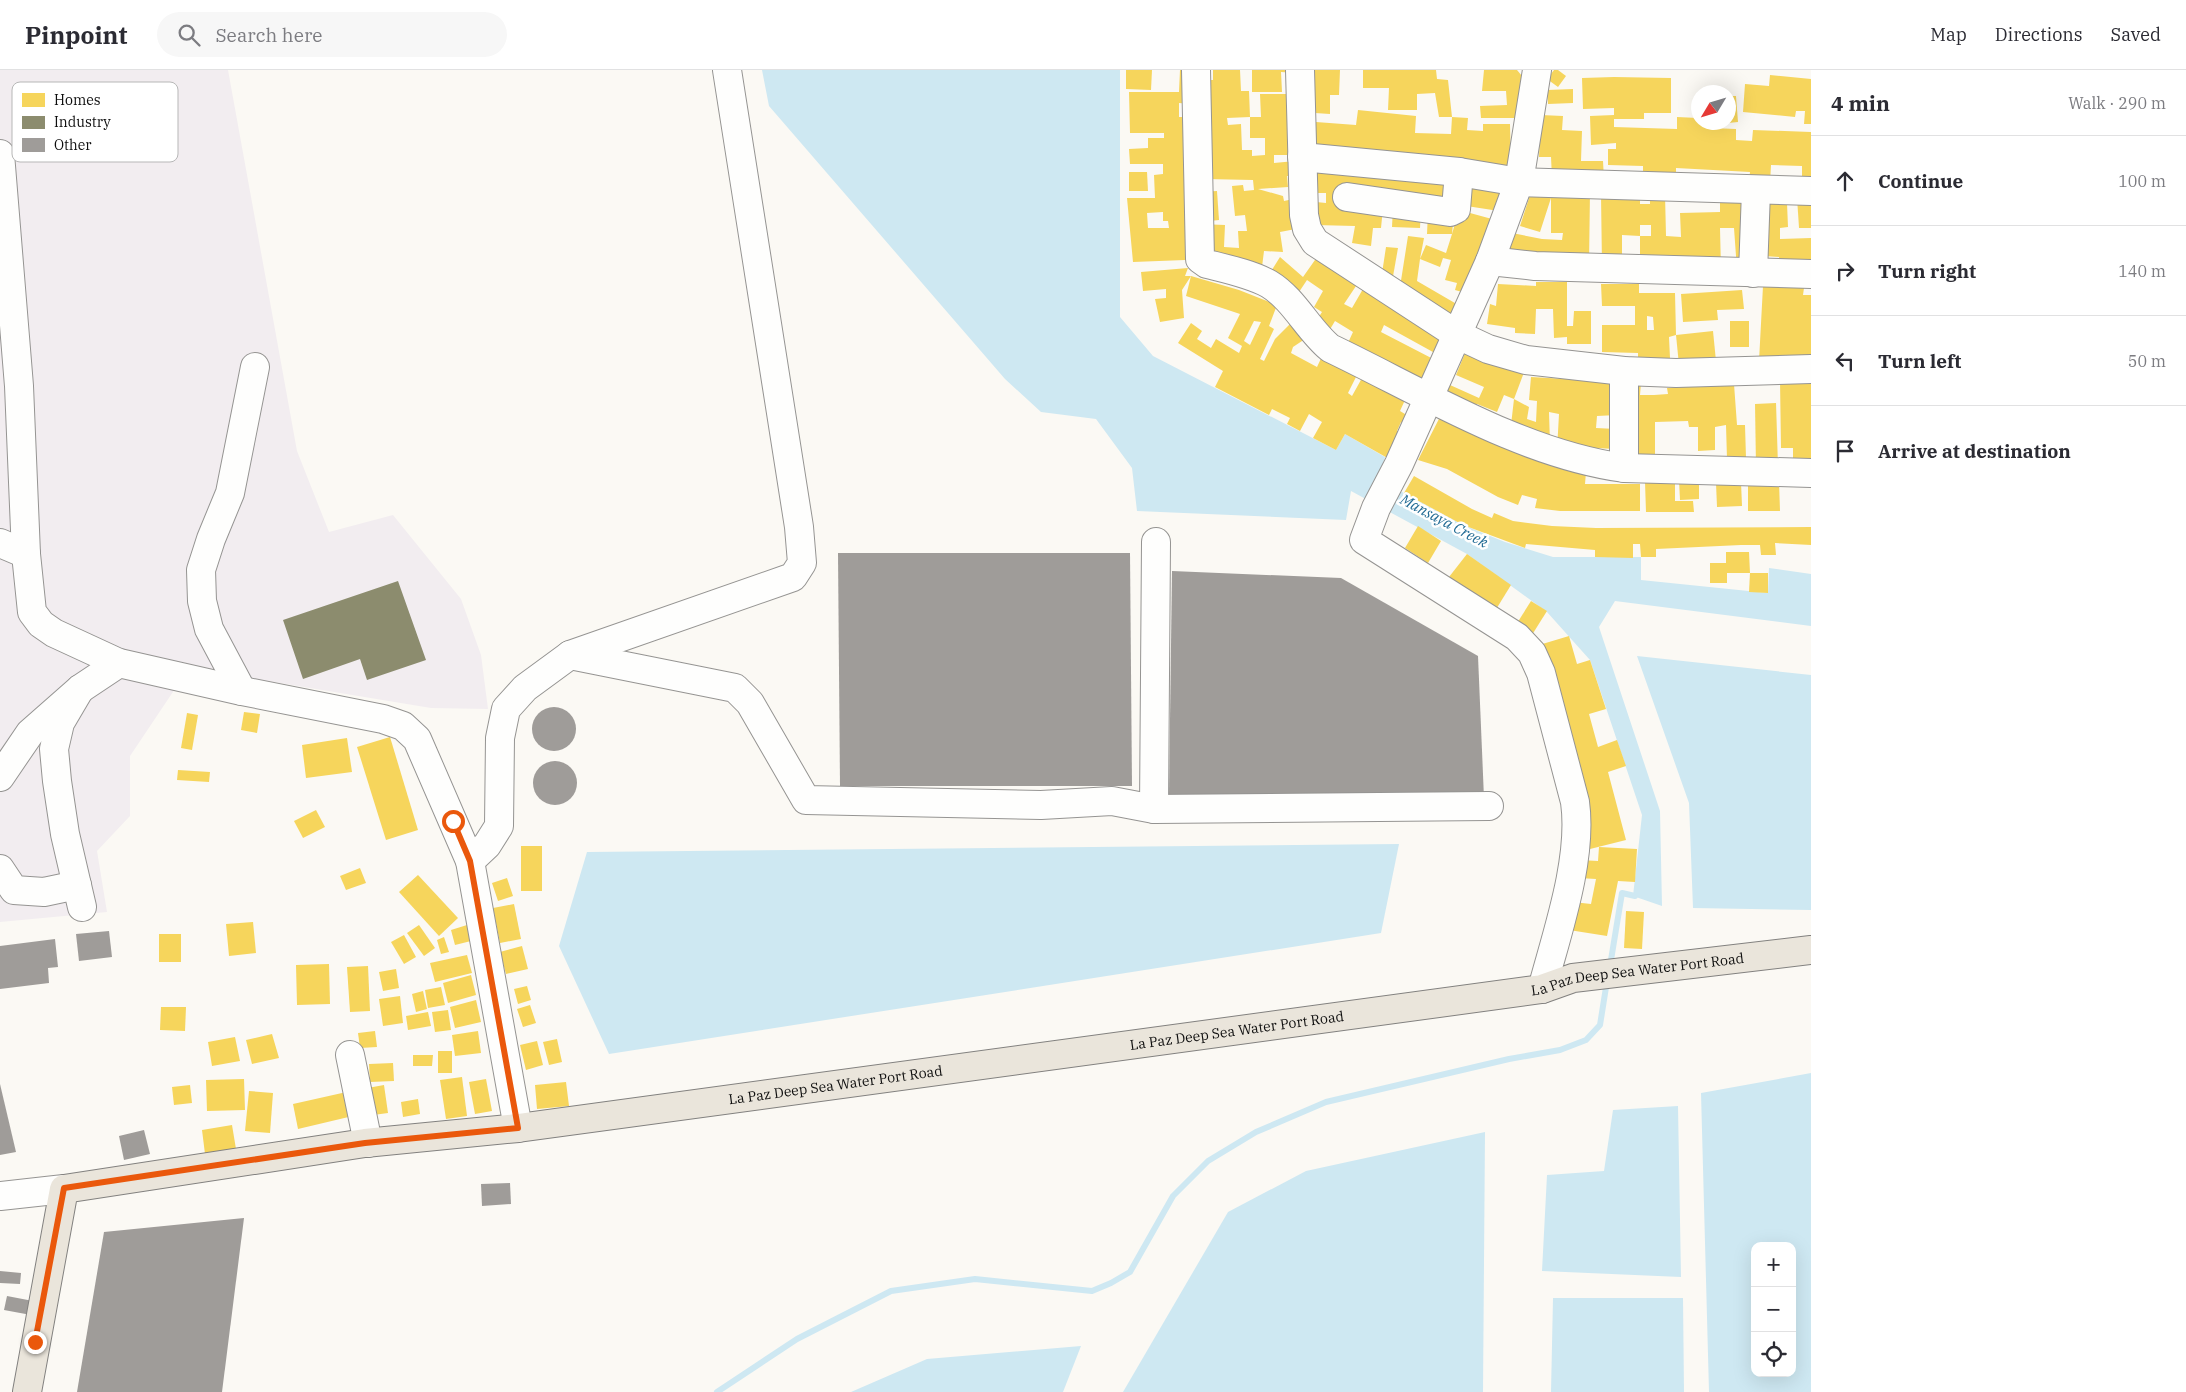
<!DOCTYPE html>
<html lang="en">
<head>
<meta charset="utf-8">
<style>
  :root { --surface:#fff; --page:#f7f7f7; --text:#2b2b33; --muted:#7c7c81; --line:#e1e1e2 }
  body { margin:0; font-family:"IBM Plex Serif",serif; background:var(--page); color:var(--text) }
  .controls { position:absolute; right:15px; bottom:15px; display:grid; overflow:hidden; border-radius:10px; box-shadow:0 5px 20px #0002 }
  .controls button { width:45px; height:45px; display:grid; place-items:center; padding:0; border:0; border-bottom:1px solid var(--line); background:var(--surface); color:var(--text); font:25px sans-serif }
  .compass { position:absolute; left:1691px; top:15px; width:45px; height:45px; border-radius:50%; background:var(--surface); box-shadow:0 5px 20px #0002; rotate:232deg }
  .stop { position:absolute; width:15px; height:15px; margin:-11px; border:4px solid #ea580c; border-radius:50%; background:#fff }
  .stop.end { background:#ea580c; border-color:#fff; box-shadow:0 1px 5px #0008 }
  .list { margin:0; padding:0; list-style:none }
  h2 { display:flex; justify-content:space-between; align-items:center; height:65px; margin:0; padding:0 20px; font-size:21px }
  h2 small { font-size:16px; font-weight:400; color:var(--muted) }
  .list li { display:grid; grid-template-columns:32px 1fr auto; gap:15px; align-items:center; box-sizing:border-box; height:90px; padding:0 20px; border-top:1px solid var(--line) }
  .list b { display:block; font-size:19px; white-space:nowrap }
  .list em { font-size:16px; font-style:normal; color:var(--muted) }
  .icon { flex:none; width:28px; height:28px; fill:none; stroke:currentColor; stroke-width:2; stroke-linecap:round; stroke-linejoin:round }
  .map { position:relative; flex:none; width:1811px; height:1322px; overflow:hidden }
  header { display:flex; align-items:center; gap:30px; box-sizing:border-box; height:70px; padding:0 25px; background:var(--surface); border-bottom:1px solid var(--line) }
  header strong { font-size:24px }
  nav { display:flex; gap:28px; margin-inline-start:auto; font-size:18px }
  .search { width:350px; height:45px; background:var(--page); display:flex; align-items:center; gap:12px; box-sizing:border-box; padding:0 18px; border-radius:28px; color:var(--muted); font-size:19px }
  main { display:flex }
  aside { flex:1; background:var(--surface) }
  .map>svg:first-child { display:block }
</style>
</head>
<body>
<header>
<strong>Pinpoint</strong>
<div class="search"><svg class="icon" aria-label="search" viewBox="0 0 24 24"><circle cx="10" cy="10" r="6"/><path d="M15 15l6 6"/></svg>Search here</div>
<nav><a>Map</a><a>Directions</a><a>Saved</a></nav>
</header>
<main>
<div class="map">
<svg width="1811" height="1322" viewBox="0 0 1811 1322">
  <rect width="100%" height="100%" fill="#fbf9f4"/>
  <!-- industrial -->
  <path fill="#f2edf0" d="M0 0H228L297 381 329 462 393 445 461 529 481 585 488 639 431 638 189 598 130 686V746L97 781 107 842 0 852Z"/>
  <!-- water -->
  <g fill="#cee8f2" fill-rule="evenodd">
    <path d="M762 0H1120V247L1153 286 1336 380 1345 364 1385 387 1378 409 1463 455 1505 472 1553 487H1641V510L1768 523 1769 498 1811 504V556L1615 531 1599 557 1660 741 1662 836 1633 826 1642 745 1590 590 1547 542 1467 484 1351 421 1346 450 1137 441 1132 398 1096 349 1041 342 1005 309 769 36Z"/>
    <path d="M1637 586 1811 605V840L1693 838 1689 733Z"/>
    <path d="M1399 774 1381 863 609 984 559 876 587 782Z"/>
    <path d="M1811 1003V1322H1709L1701 1023ZM1755 1176H1792V1303H1755Z"/>
    <path d="M1678 1036 1681 1207 1542 1201 1547 1105 1604 1101 1613 1040Z"/>
    <path d="M1485 1062 1483 1322H1123L1228 1142 1306 1101Z"/>
    <path d="M1553 1228H1683L1684 1322H1551Z"/>
    <path d="M1081 1276 1063 1322H851L927 1289Z"/>
  </g>
  <!-- homes -->
  <g fill="#f6d55c" fill-rule="evenodd">
    <path d="M1126 0H1152L1151 20 1126 19Z"/>
    <path d="M1180 0H1195L1191 34 1179 33V47H1188L1185 190 1133 192 1127 128H1155L1154 105 1163 104V94H1130L1129 79 1148 78V68H1164V63H1130L1129 22H1179ZM1163 142V151H1168L1169 158H1148L1147 143Z"/>
    <path d="M1213 0H1240L1241 21H1249L1250 47H1261L1260 24H1296V85H1274V93L1295 91 1296 106H1287L1288 117 1258 119 1283 126 1284 131 1298 128 1301 158 1280 162 1283 182 1264 181 1261 205 1218 196 1200 154 1225 155 1224 177 1239 178 1238 161H1247L1245 145 1235 146 1232 116 1243 115 1244 121 1254 120 1253 110 1205 109 1203 10H1213ZM1250 47V68H1265V85L1252 86V80H1242L1241 54 1228 55 1227 48Z"/>
    <path d="M1252 0H1295V3L1281 2 1282 22H1252Z"/>
    <path d="M1315 0H1340L1339 25H1330V44L1315 43Z"/>
    <path d="M1363 0H1436L1437 9 1448 10 1452 47 1468 48 1467 60 1483 61V54H1510L1511 95H1484L1314 82 1316 52 1356 55 1358 40 1416 46 1415 63 1451 64 1452 47H1439L1435 23 1417 24V40H1388L1389 18H1363Z"/>
    <path d="M1484 0H1517L1522 6 1520 48H1481L1480 36 1507 35 1506 21H1482Z"/>
    <path d="M1554 0H1558L1566 6 1558 17 1547 9Z"/>
    <path d="M1770 5 1811 9V54H1804L1805 41H1796L1795 47 1743 42 1745 14 1769 16Z"/>
    <path d="M1614 7 1671 8V43H1644V49H1614V57L1677 59V47L1698 48V52H1711L1712 58 1736 59V70L1752 71 1753 60 1811 62V114H1802V96L1771 95 1770 113 1749 111 1750 102 1676 98V107H1643V96L1608 95V79H1616V73L1591 75 1590 46 1614 45V38L1583 39 1582 8Z"/>
    <path d="M1573 19V33L1548 34 1547 20Z"/>
    <path d="M1728 26H1736L1738 52 1728 53Z"/>
    <path d="M1541 45 1563 46 1562 60 1582 61 1581 91H1603L1604 109 1552 108 1551 87H1539Z"/>
    <path d="M1314 94 1455 108 1452 134 1383 138 1381 158H1373L1371 176 1352 173 1355 156 1315 155 1316 132 1326 133V123H1314Z"/>
    <path d="M1129 102H1147L1148 121H1129Z"/>
    <path d="M1463 109 1503 116 1499 141 1460 135Z"/>
    <path d="M1217 121 1219 150 1201 152 1198 122Z"/>
    <path d="M1564 121H1590L1589 196 1507 189 1512 163 1542 169 1562 170 1563 163H1551V128L1540 162 1520 156 1531 122 1551 128H1563Z"/>
    <path d="M1650 124H1665L1666 166 1681 167 1680 143 1720 142V130H1748L1749 158 1737 200 1734 158H1720L1721 199 1640 198V166H1651V155H1640V166L1622 165V195H1602L1601 125H1640V134H1650Z"/>
    <path d="M1811 126V158H1799L1797 127Z"/>
    <path d="M1764 132 1787 133 1788 157 1780 158V169L1811 168V191L1780 199 1779 187 1764 186Z"/>
    <path d="M1393 137 1421 138 1420 158 1392 157Z"/>
    <path d="M1459 140 1492 149 1469 224 1455 220 1457 213 1445 210 1451 190 1443 188 1440 197 1420 189 1417 211 1460 236 1452 249 1400 217 1408 166 1424 168 1420 189 1426 175 1446 183 1452 164H1427L1428 142 1454 143 1452 164Z"/>
    <path d="M1386 177 1398 178 1392 212 1381 210Z"/>
    <path d="M1322 180 1362 207 1344 234 1352 238 1367 212 1451 270 1442 287 1384 255 1381 262 1439 292 1426 317 1347 275 1353 262 1335 251 1329 261 1315 253 1322 242 1314 237 1323 221 1307 210 1295 228 1265 211 1280 187 1303 207Z"/>
    <path d="M1188 198 1185 206H1191L1182 220 1184 248 1160 252 1155 229 1166 228V219L1143 221 1141 202Z"/>
    <path d="M1191 206 1239 220 1277 235 1269 256 1274 259 1260 289 1264 291 1275 269 1292 252 1305 269 1293 277 1291 283 1317 297 1324 282 1359 301 1348 323 1352 326 1362 308 1405 330 1400 341 1410 347 1406 354 1401 352 1397 361 1404 365 1391 390 1345 364 1336 380 1313 368 1322 352 1309 344 1300 361 1287 354 1290 348 1272 339 1269 345 1215 317 1223 301 1178 273 1191 253 1202 261 1197 269 1211 278 1216 269 1239 283 1242 276 1228 268 1240 244 1186 226ZM1254 251 1261 252 1250 275 1244 271Z"/>
    <path d="M1536 212H1567V256H1573L1574 241H1591V274H1567V267L1554 268 1553 239H1536L1535 264 1515 263V258L1487 254 1490 234 1496 236 1498 214 1536 216Z"/>
    <path d="M1601 214H1639V223H1675L1676 265 1669 267 1670 288H1638V283L1602 282V255H1635V236H1602ZM1647 246 1653 247 1654 260H1647Z"/>
    <path d="M1763 216 1804 218 1803 225H1811V294L1759 291Z"/>
    <path d="M1742 220 1744 239 1717 240 1718 250 1683 252 1681 224Z"/>
    <rect x="1730" y="251" width="19" height="26"/>
    <path d="M1713 261 1716 291 1679 295 1676 265Z"/>
    <path d="M1468 276 1526 297 1514 329 1529 337 1527 349 1536 352 1537 331 1529 330 1531 307 1616 312 1617 345 1597 346 1596 358 1616 359V379L1595 378V382L1557 380 1559 344 1549 342 1550 374 1511 355 1514 329 1504 325 1497 342 1477 334 1473 342 1443 329 1450 315 1479 328 1484 317 1456 305Z"/>
    <path d="M1780 310H1811V392L1793 391V378H1781Z"/>
    <path d="M1630 313H1641L1640 325H1654L1668 324 1667 318 1734 314 1737 355H1745L1746 388 1727 389 1726 355 1715 357V380L1698 381V357H1689L1688 351 1655 352V392H1630Z"/>
    <path d="M1776 333 1778 396 1756 397 1755 334Z"/>
    <path d="M1442 343 1586 402 1585 414H1640V441H1560L1535 438 1537 429 1522 425 1518 435 1498 427 1447 399 1418 390Z"/>
    <path d="M1414 406 1472 439 1492 448 1494 443 1513 451 1552 456 1596 458 1811 457V475L1775 473 1776 485H1761L1760 475H1741L1656 479V487H1641L1640 474H1633V488L1595 487V480L1526 474 1525 478 1463 455 1404 423Z"/>
    <path d="M1699 409V429L1680 430 1679 410Z"/>
    <path d="M1748 411H1779L1780 441H1748Z"/>
    <path d="M1645 412H1675V431H1693L1694 442H1646Z"/>
    <path d="M1741 412 1742 436 1717 437 1716 413Z"/>
    <path d="M1418 456 1441 471 1428 493 1405 478Z"/>
    <path d="M1726 482H1749L1750 503H1727V513H1710V493H1726Z"/>
    <path d="M1467 484 1511 515 1495 541 1449 507Z"/>
    <path d="M1750 503H1768V523L1749 522Z"/>
    <path d="M1531 531 1547 541 1530 568 1514 558Z"/>
    <path d="M1569 566 1577 594 1590 590 1606 639 1589 644 1598 677 1617 670 1626 696 1608 702 1626 770 1590 779 1539 575Z"/>
    <path d="M244 642 260 644 257 663 241 660Z"/>
    <path d="M187 643 198 645 192 680 181 678Z"/>
    <path d="M390 667 418 760 386 770 357 677Z"/>
    <path d="M347 668 352 702 306 708 302 675Z"/>
    <path d="M178 700 210 702 209 712 177 710Z"/>
    <path d="M316 740 325 757 303 768 294 751Z"/>
    <rect x="521" y="776" width="21" height="45"/>
    <path d="M1599 777 1637 779 1635 812 1618 811 1607 866 1569 860 1573 832 1591 834 1596 809 1579 808 1580 790 1598 791Z"/>
    <path d="M360 798 366 813 346 820 340 806Z"/>
    <path d="M418 805 458 848 439 866 399 822Z"/>
    <path d="M507 808 513 826 498 831 492 813Z"/>
    <path d="M514 834 521 869 500 873 493 838Z"/>
    <path d="M1626 841 1644 842 1642 879 1624 878Z"/>
    <path d="M253 852 256 883 229 886 226 854Z"/>
    <path d="M419 855 435 878 424 886 407 863Z"/>
    <path d="M467 855 471 871 455 875 451 860Z"/>
    <rect x="159" y="864" width="22" height="28"/>
    <path d="M404 865 416 887 404 894 391 872Z"/>
    <path d="M444 867 449 882 441 884 437 870Z"/>
    <path d="M522 876 528 899 506 904 500 882Z"/>
    <path d="M467 885 472 903 435 912 430 893Z"/>
    <path d="M329 894 330 934 297 935 296 895Z"/>
    <path d="M368 896 370 941 350 942 347 897Z"/>
    <path d="M396 899 399 918 383 921 379 902Z"/>
    <path d="M471 905 476 925 448 933 443 913Z"/>
    <path d="M527 916 531 930 518 934 514 919Z"/>
    <path d="M441 917 445 935 428 938 425 920Z"/>
    <path d="M423 921 427 939 416 942 412 924Z"/>
    <path d="M400 926 403 953 383 956 379 929Z"/>
    <path d="M476 930 481 952 455 958 450 937Z"/>
    <path d="M530 935 536 953 523 957 517 939Z"/>
    <path d="M161 937H186L185 961 160 960Z"/>
    <path d="M448 940 451 960 435 962 432 942Z"/>
    <path d="M428 942 431 956 408 960 406 946Z"/>
    <path d="M375 961 377 977 360 978 358 963Z"/>
    <path d="M478 961 481 983 455 986 452 965Z"/>
    <path d="M272 964 279 988 252 994 246 970Z"/>
    <path d="M235 967 240 991 212 996 208 972Z"/>
    <path d="M557 969 562 992 549 995 543 972Z"/>
    <path d="M537 971 543 995 526 1000 520 975Z"/>
    <rect x="438" y="981" width="14" height="22"/>
    <path d="M413 985H433L432 996H413Z"/>
    <path d="M393 993 394 1011 370 1012 369 994Z"/>
    <path d="M462 1007 467 1046 446 1049 440 1010Z"/>
    <path d="M244 1009 245 1040 207 1041 206 1010Z"/>
    <path d="M486 1009 492 1041 475 1044 469 1012Z"/>
    <path d="M566 1012 569 1036 537 1039 535 1015Z"/>
    <path d="M190 1015 192 1033 174 1035 172 1017Z"/>
    <path d="M384 1015 388 1043 366 1046 362 1019Z"/>
    <path d="M249 1021 273 1023 270 1063 245 1061Z"/>
    <path d="M351 1021 357 1045 298 1059 293 1034Z"/>
    <path d="M418 1029 420 1044 403 1047 401 1032Z"/>
    <path d="M232 1055 236 1079 205 1084 202 1060Z"/>
  </g>
  <!-- industry -->
  <path fill="#8c8c6e" d="M398 511 426 590 367 610 360 589 303 609 283 550Z"/>
  <g fill="none" stroke-linecap="round" stroke-linejoin="round">
    <!-- stream -->
    <g stroke="#cee8f2" stroke-width="6">
      <path d="M1610 896 1622 823 1635 826"/>
      <path d="M717 1322 797 1269 891 1221 975 1209 1092 1221 1111 1213 1130 1202 1173 1126 1208 1091 1256 1062 1326 1032 1509 989 1560 980 1586 970 1600 955 1607 911"/>
    </g>
  </g>
  <!-- building -->
  <g fill="#9f9c99">
    <path d="M838 483H1130L1132 716H840Z"/>
    <path d="M1172 501 1341 508 1478 586 1484 728 1169 725Z"/>
    <circle cx="554" cy="659" r="22"/>
    <circle cx="555" cy="713" r="22"/>
    <path d="M109 861 112 887 79 891 76 864Z"/>
    <path d="M55 869 58 897 48 898 49 913 0 919V876Z"/>
    <path d="M0 1014 16 1082 0 1085Z"/>
    <path d="M144 1060 150 1084 124 1090 119 1066Z"/>
    <path d="M510 1113 511 1134 482 1136 481 1114Z"/>
    <path d="M244 1148 222 1322H77L104 1162Z"/>
    <path d="M0 1201 21 1203 20 1214 0 1213Z"/>
    <path d="M7 1226 33 1231 31 1245 4 1240Z"/>
  </g>
  <g fill="none" stroke-linecap="round" stroke-linejoin="round">
    <!-- minor casing -->
    <g stroke="#959492" stroke-width="30">
      <g id="minor">
        <path d="M1196 0 1200 189 1207 194C1227 199 1251 204 1269 214 1294 229 1308 260 1330 278 1422 322 1522 384 1624 398L1811 403"/>
        <path d="M1300 0 1304 145 1307 159 1315 172 1456 264 1488 279 1526 290 1624 301 1676 303 1811 299"/>
        <path d="M1537 0 1519 112 1490 191 1399 394 1376 438 1364 470 1517 567 1532 583 1541 603 1575 732C1583 789 1557 863 1542 919"/>
        <path d="M0 84 19 316 26 484 32 542 41 554 54 563 119 593 242 621 383 649 403 656 417 669 470 791 518 1058"/>
        <path d="M1302 87 1459 102 1519 112 1811 121"/>
        <path d="M1347 127 1450 142 1456 139 1459 102"/>
        <path d="M1490 191 1535 196 1811 204"/>
        <path d="M1753 203 1756 121"/>
        <path d="M1624 301V398"/>
        <path d="M0 473 26 484"/>
        <path d="M570 585 735 618 750 633 806 730 1041 735 1112 731 1154 739 1489 736"/>
        <path d="M80 619 60 653 54 679 57 711 65 764 82 837"/>
        <path d="M242 621 209 559 202 531 201 500 211 469 230 423 255 297"/>
        <path d="M0 707 30 663 80 619 119 593"/>
        <path d="M1154 739 1156 472"/>
        <path d="M470 791 487 775 499 756 500 668 506 639 525 618 570 585 793 507 802 493 799 457 727 0"/>
        <path d="M0 799 14 820 44 822 77 815"/>
        <path d="M350 985 368 1073"/>
        <path d="M0 1126 64 1119"/>
      </g>
    </g>
    <!-- major casing -->
    <g stroke="#82817f" stroke-width="30">
      <g id="major">
        <path id="s1" d="M27 1322 64 1119 365 1073 518 1058 1542 919 1573 908 1811 880"/>
      </g>
    </g>
    <!-- minor -->
    <use href="#minor" stroke="#fefefd" stroke-width="28"/>
    <!-- major -->
    <use href="#major" stroke="#eae5db" stroke-width="28"/>
  </g>
  <g fill="none" stroke-linecap="round" stroke-linejoin="round">
    <!-- route -->
    <path stroke="#ea580c" stroke-width="6" d="M35 1272 64 1118 365 1073 518 1058 470 791 453 751"/>
  </g>
  <g text-anchor="middle" stroke-width="5" stroke-linejoin="round" paint-order="stroke">
    <!-- street labels -->
    <g font-size="14" fill="#0e0e0e" stroke="#fff">
      <text dy="5" stroke="none"><textPath href="#s1" startOffset="1795">La Paz Deep Sea Water Port Road</textPath></text>
      <text dy="5" stroke="none"><textPath href="#s1" startOffset="1390">La Paz Deep Sea Water Port Road</textPath></text>
      <text dy="5" stroke="none"><textPath href="#s1" startOffset="985">La Paz Deep Sea Water Port Road</textPath></text>
    </g>
    <!-- water labels -->
    <g font-size="15" font-style="italic" fill="#236c95" stroke="#fff">
      <text transform="translate(1444 451) rotate(28)" y="5">Mansaya Creek</text>
    </g>
  </g>
  <!-- legend -->
  <rect x="12" y="12" width="166" height="80" rx="8" fill="#fff" stroke="#b7b7b7" stroke-width="1"/>
  <rect x="22" y="23" width="23" height="14" fill="#f6d55c"/>
  <rect x="22" y="46" width="23" height="13" fill="#8c8c6e"/>
  <rect x="22" y="68" width="23" height="14" fill="#9f9c99"/>
  <g font-size="14" fill="#0e0e0e">
    <text x="54" y="35">Homes</text>
    <text x="54" y="57">Industry</text>
    <text x="54" y="80">Other</text>
  </g>
</svg>
<div class="controls">
<button>+</button>
<button>−</button>
<button><svg class="icon" aria-label="locate" viewBox="0 0 24 24"><circle cx="12" cy="12" r="6"/><path d="M12 2v4M12 18v4M2 12h4M18 12h4"/></svg></button>
</div>
<svg class="compass" viewBox="-18 -18 36 36"><path d="M0-13l5 13h-10z" fill="#e53935"/><path d="M0 13l5-13h-10z" fill="#7c7c81"/></svg>
<div class="stop" style="left:453px;top:751px"></div>
<div class="stop end" style="left:35px;top:1272px"></div>
</div>
<aside>
<h2>4 min<small>Walk · 290 m</small></h2>
<ul class="list">
<li><svg class="icon" aria-label="ahead" viewBox="0 0 24 24"><path d="M12 20V5M6 11l6-6 6 6"/></svg><div><b>Continue</b></div><em>100 m</em></li>
<li><svg class="icon" aria-label="right" viewBox="0 0 24 24"><path d="M7 20v-9h11M14 6l5 5-5 5"/></svg><div><b>Turn right</b></div><em>140 m</em></li>
<li><svg class="icon" aria-label="left" viewBox="0 0 24 24"><path d="M17 20v-9H6M10 6l-5 5 5 5"/></svg><div><b>Turn left</b></div><em>50 m</em></li>
<li><svg class="icon" aria-label="arrive" viewBox="0 0 24 24"><path d="M6 21V4h12l-3 4 3 4H6"/></svg><div><b>Arrive at destination</b></div></li>
</ul>
</aside>
</main>
</body>
</html>
